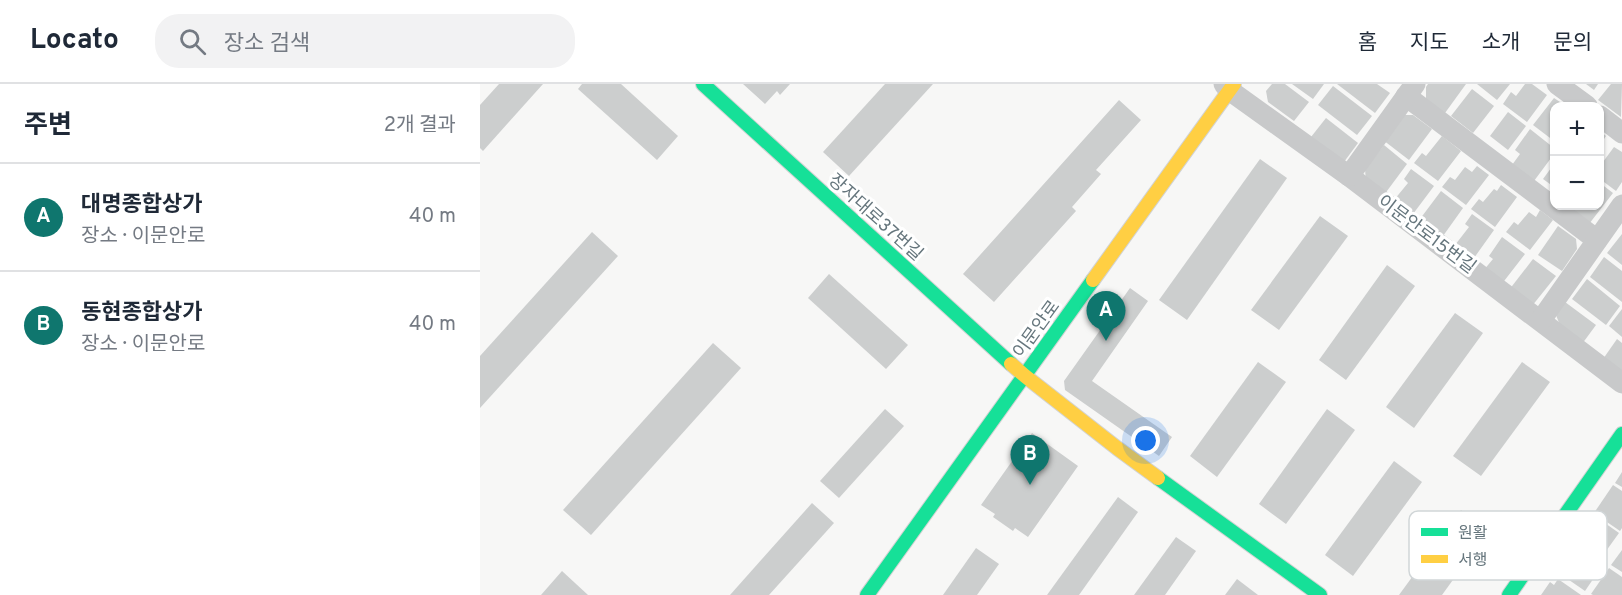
<!DOCTYPE html>
<html lang="ko">
<head>
<meta charset="utf-8">
<style>
  :root { --surface:#fff; --page:#f2f2f3; --text:#1f2937; --muted:#747a83; --line:#e0e1e3; --accent:#0f766e }
  body { margin:0; font-family:Overpass,"Noto Sans KR",sans-serif; background:var(--page); color:var(--text) }
  .controls { position:absolute; right:18px; top:18px; display:grid; overflow:hidden; border-radius:12px; box-shadow:0 2px 4px #0004 }
  .controls button { width:54px; height:54px; display:grid; place-items:center; padding:0; border:0; border-bottom:2px solid var(--line); background:var(--surface); color:var(--text); font:30px sans-serif }
  .you { position:absolute; left:666px; top:357px; width:21px; height:21px; margin:-15px; border:4px solid #fff; border-radius:50%; background:#1a73e8; box-shadow:0 0 0 9px #1a73e833 }
  .badge { display:grid; place-items:center; width:39px; height:39px; border-radius:50%; background:var(--accent); color:#fff; font-size:20px; font-weight:700 }
  .pin { position:absolute; translate:-50% -50px; filter:drop-shadow(0 2px 3px #0008) }
  .pin::after { content:''; position:absolute; top:32px; width:21px; height:18px; background:inherit; clip-path:polygon(0 0,100% 0,50% 100%) }
  .list { margin:0; padding:0; list-style:none }
  h2 { display:flex; justify-content:space-between; align-items:center; height:78px; margin:0; padding:0 24px; font-size:26px }
  h2 small { font-size:20px; font-weight:400; color:var(--muted) }
  .list li { display:grid; grid-template-columns:39px 1fr auto; gap:18px; align-items:center; box-sizing:border-box; height:108px; padding:0 24px; border-top:2px solid var(--line) }
  .list b { display:block; font-size:22px; white-space:nowrap }
  .list p { margin:0; font-size:20px; white-space:nowrap; color:var(--muted) }
  .list em { font-size:20px; font-style:normal; color:var(--muted) }
  .icon { flex:none; width:33px; height:33px; fill:none; stroke:currentColor; stroke-width:2; stroke-linecap:round; stroke-linejoin:round }
  .map { position:relative; flex:none; width:1142px; height:511px; overflow:hidden }
  header { display:flex; align-items:center; gap:36px; box-sizing:border-box; height:84px; padding:0 30px; background:var(--surface); border-bottom:2px solid var(--line) }
  header strong { font-size:28px }
  nav { display:flex; gap:33px; margin-inline-start:auto; font-size:21px }
  .search { width:420px; height:54px; background:var(--page); display:flex; align-items:center; gap:15px; box-sizing:border-box; padding:0 21px; border-radius:24px; color:var(--muted); font-size:22px }
  main { display:flex }
  aside { flex:1; background:var(--surface) }
  .map>svg:first-child { display:block }
</style>
</head>
<body>
<header>
<strong>Locato</strong>
<div class="search"><svg class="icon" aria-label="search" viewBox="0 0 24 24"><circle cx="10" cy="10" r="6"/><path d="M15 15l6 6"/></svg>장소 검색</div>
<nav><a>홈</a><a>지도</a><a>소개</a><a>문의</a></nav>
</header>
<main>
<aside>
<h2>주변<small>2개 결과</small></h2>
<ul class="list">
<li><span class="badge">A</span><div><b>대명종합상가</b><p>장소 · 이문안로</p></div><em>40 m</em></li>
<li><span class="badge">B</span><div><b>동현종합상가</b><p>장소 · 이문안로</p></div><em>40 m</em></li>
</ul>
</aside>
<div class="map">
<svg width="1142" height="511" viewBox="0 0 1142 511">
  <rect width="100%" height="100%" fill="#f7f7f6"/>
  <!-- building -->
  <g fill="#cccece">
    <path d="M19 0H63L3 67 0 64V21Z"/>
    <path d="M102 0H141L198 52 177 76 98 5Z"/>
    <path d="M263 0H310L300 11 297 7 285 20Z"/>
    <path d="M405 0H453L369 92 343 68Z"/>
    <path d="M792 0H805L829 18 814 37 788 18 786 7Z"/>
    <path d="M812 0H844L833 15Z"/>
    <path d="M857 0H897L910 9 895 29Z"/>
    <path d="M948 0H986L965 29 946 16V3Z"/>
    <path d="M997 0H1030L1017 16Z"/>
    <path d="M1045 0H1052L1067 11 1047 38 1023 20 1031 8 1036 12Z"/>
    <path d="M1106 0H1118L1114 6Z"/>
    <path d="M1131 0H1142L1141 33 1118 16Z"/>
    <path d="M853 2 892 32 877 51 838 21Z"/>
    <path d="M992 5 1014 22 993 49 971 32Z"/>
    <path d="M1074 14 1086 22H1074V57L1053 41Z"/>
    <path d="M639 16 661 36 616 86 621 90 592 123 596 127 514 218 483 190Z"/>
    <path d="M1028 28 1046 42 1028 66 1010 52Z"/>
    <path d="M921 31H933L952 45 929 76 903 56Z"/>
    <path d="M846 34 878 59 864 78 831 53Z"/>
    <path d="M1050 45 1074 64V70L1054 97 1032 81 1040 70 1035 66Z"/>
    <path d="M1120 47 1126 52 1120 61Z"/>
    <path d="M962 52 981 67 958 97 934 79 942 69 946 72Z"/>
    <path d="M904 61 927 80 904 111 886 98 885 85Z"/>
    <path d="M1134 63 1142 68V98L1136 107 1120 95V82Z"/>
    <path d="M780 75 807 94 707 236 679 216Z"/>
    <path d="M1074 80V114L1069 110 1074 103 1063 95Z"/>
    <path d="M997 82 1009 91 986 121 962 103 970 93 975 96 985 83 992 88Z"/>
    <path d="M931 85 954 102 933 130 914 116 928 99 924 95Z"/>
    <path d="M1120 99 1133 109 1109 140 1088 122H1120Z"/>
    <path d="M1021 101 1037 113 1015 143 991 125 999 115 1003 118 1014 105 1017 107Z"/>
    <path d="M961 107 983 124 963 152 940 135Z"/>
    <path d="M1060 126 1073 136 1050 166 1026 148 1034 138 1038 141 1049 128 1056 133Z"/>
    <path d="M992 130 1014 146 994 174 975 161 989 143 985 140Z"/>
    <path d="M840 132 868 152 799 246 771 226Z"/>
    <path d="M1078 142 1096 155 1097 165 1082 187 1058 171Z"/>
    <path d="M112 148 138 172 0 324V272Z"/>
    <path d="M1142 150V181L1127 169Z"/>
    <path d="M1022 153 1045 170 1021 201 1003 187 1013 175 1009 172Z"/>
    <path d="M1124 173 1142 187V218L1110 193Z"/>
    <path d="M1053 175 1076 192 1052 222 1029 206Z"/>
    <path d="M907 181 935 202 866 296 839 276Z"/>
    <path d="M349 190 428 261 406 285 328 214Z"/>
    <path d="M1107 195 1140 222 1126 241 1092 215Z"/>
    <path d="M650 204 668 217 612 297 692 353 679 372 585 306 584 297Z"/>
    <path d="M1085 218 1116 241 1102 260 1081 244 1076 231Z"/>
    <path d="M1142 225V253L1129 242Z"/>
    <path d="M975 229 1003 249 934 344 906 323Z"/>
    <path d="M1137 255 1142 259V290L1123 275Z"/>
    <path d="M233 259 261 284 111 451 83 426Z"/>
    <path d="M778 278 806 298 737 393 710 372Z"/>
    <path d="M1042 278 1070 298 1001 392 973 372Z"/>
    <path d="M405 325 424 342 359 414 340 397Z"/>
    <path d="M847 325 875 346 806 440 779 420Z"/>
    <path d="M552 349 598 382 548 453 535 444 533 447 513 433 515 430 501 421Z"/>
    <path d="M914 377 942 398 873 492 845 471Z"/>
    <path d="M1142 388V403L1135 399Z"/>
    <path d="M1133 401 1142 407V444L1140 447 1114 429Z"/>
    <path d="M638 413 658 428 599 511H567Z"/>
    <path d="M332 419 354 439 289 511H250Z"/>
    <path d="M981 426 1009 446 962 511H919Z"/>
    <path d="M1112 430 1139 449 1121 474 1095 455Z"/>
    <path d="M696 453 716 467 685 511H654Z"/>
    <path d="M1098 462 1124 479 1105 507 1079 489Z"/>
    <path d="M496 464 519 480 497 511H463Z"/>
    <path d="M1142 466V488L1131 481Z"/>
    <path d="M1129 484 1142 493V511H1113L1111 510Z"/>
    <path d="M82 487 108 511H61Z"/>
    <path d="M757 495 778 511H745Z"/>
    <path d="M1078 495 1101 511H1061L1070 498 1074 501Z"/>
  </g>
  <g fill="none" stroke-linecap="round" stroke-linejoin="round">
    <!-- fast casing -->
    <g stroke="#d2d3d3" stroke-width="16">
      <g id="fast">
        <path d="M223 0 531 280"/>
        <path d="M678 394 840 511"/>
        <path d="M387 511 613 196"/>
        <path d="M1029 511 1142 350"/>
      </g>
    </g>
    <!-- slow casing -->
    <g stroke="#d2d3d3" stroke-width="16">
      <g id="slow">
        <path d="M613 196 754 0"/>
        <path d="M531 280 545 292 637 364 678 394"/>
      </g>
    </g>
    <!-- street -->
    <g stroke="#c8c9ca" stroke-width="21">
      <path d="M744 0 749 6 869 92 1142 299"/>
      <path d="M1077 0 1107 22"/>
      <path d="M926 12 1117 156"/>
      <path d="M1120 32 1142 49"/>
      <path d="M869 92 935 0"/>
      <path d="M1061 236 1142 121"/>
    </g>
    <!-- fast -->
    <use href="#fast" stroke="#16e098" stroke-width="14"/>
    <!-- slow -->
    <use href="#slow" stroke="#ffcf43" stroke-width="14"/>
  </g>
  <g text-anchor="middle" stroke-width="6" stroke-linejoin="round" paint-order="stroke">
    <!-- street labels -->
    <g font-size="18" fill="#66767d" stroke="#fff">
      <text transform="translate(396 133) rotate(42)" y="6">장자대로37번길</text>
      <text transform="translate(947 150) rotate(37)" y="6">이문안로15번길</text>
      <text transform="translate(556 245) rotate(-54)" y="6">이문안로</text>
    </g>
  </g>
  <!-- legend -->
  <rect x="929" y="427" width="198" height="69" rx="9" fill="#fff" stroke="#d1d6d8" stroke-width="1.5"/>
  <rect x="941" y="444" width="27" height="8" fill="#16e098"/>
  <rect x="941" y="471" width="27" height="8" fill="#ffcf43"/>
  <g font-size="16" fill="#66767d">
    <text x="978" y="454">원활</text>
    <text x="978" y="481">서행</text>
  </g>
</svg>
<div class="controls">
<button>+</button>
<button>−</button>
</div>
<div class="you"></div>
<div class="pin badge" style="left:626px;top:257px">A</div>
<div class="pin badge" style="left:550px;top:401px">B</div>
</div>
</main>
</body>
</html>
